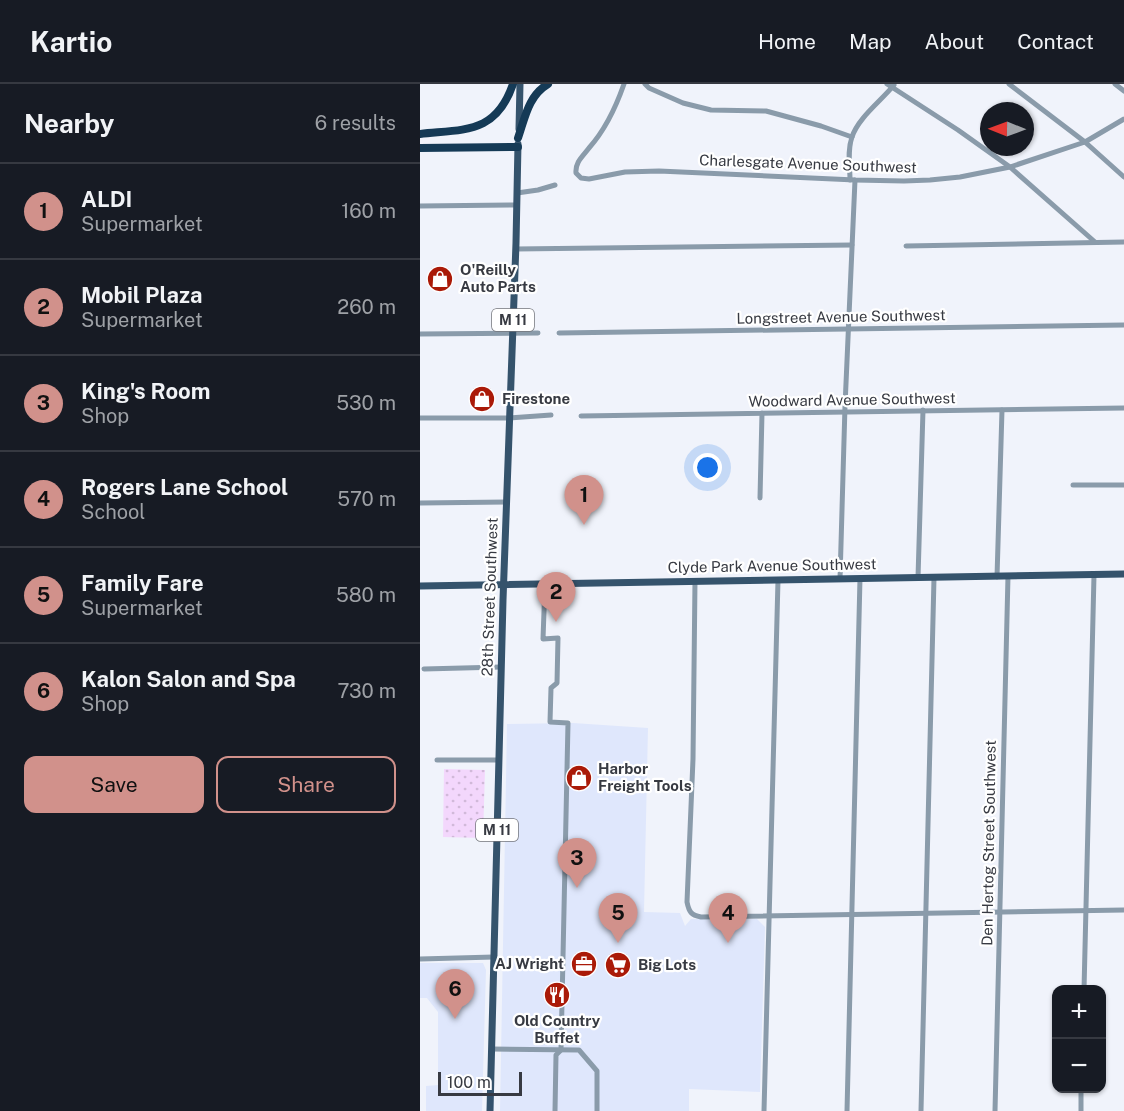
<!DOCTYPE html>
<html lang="en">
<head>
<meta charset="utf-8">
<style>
  :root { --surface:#171b24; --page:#242831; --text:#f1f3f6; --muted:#9ea1a6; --line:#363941; --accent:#d1918b }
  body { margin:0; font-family:"Public Sans",sans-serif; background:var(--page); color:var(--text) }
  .controls { position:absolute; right:18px; bottom:18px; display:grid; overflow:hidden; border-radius:12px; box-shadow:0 2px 4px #0004 }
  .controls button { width:54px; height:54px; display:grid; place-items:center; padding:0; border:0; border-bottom:2px solid var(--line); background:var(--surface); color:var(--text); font:30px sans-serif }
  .compass { position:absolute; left:560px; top:18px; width:54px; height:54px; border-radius:50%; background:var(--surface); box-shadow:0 2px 4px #0004; rotate:271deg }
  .scale { position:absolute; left:18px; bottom:15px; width:84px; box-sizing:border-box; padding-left:6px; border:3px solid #373a42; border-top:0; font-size:16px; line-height:21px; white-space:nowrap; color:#373a42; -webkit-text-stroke:4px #fff; paint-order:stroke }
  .you { position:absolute; left:288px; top:384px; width:21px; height:21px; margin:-15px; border:4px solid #fff; border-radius:50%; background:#1a73e8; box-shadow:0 0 0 9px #1a73e833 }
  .badge { display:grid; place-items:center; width:39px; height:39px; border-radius:50%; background:var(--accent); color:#111; font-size:20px; font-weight:700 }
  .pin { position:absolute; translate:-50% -50px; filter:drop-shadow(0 2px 3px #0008) }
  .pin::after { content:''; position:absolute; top:32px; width:21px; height:18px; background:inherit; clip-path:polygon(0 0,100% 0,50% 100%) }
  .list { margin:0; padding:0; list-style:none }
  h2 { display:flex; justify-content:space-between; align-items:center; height:78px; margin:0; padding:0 24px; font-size:26px }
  h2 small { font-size:20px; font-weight:400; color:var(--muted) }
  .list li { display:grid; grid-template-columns:39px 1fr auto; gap:18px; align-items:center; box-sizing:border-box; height:96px; padding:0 24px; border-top:2px solid var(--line) }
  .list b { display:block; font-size:22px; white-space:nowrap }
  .list p { margin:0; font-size:20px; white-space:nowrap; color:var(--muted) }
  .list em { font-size:20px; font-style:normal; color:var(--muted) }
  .actions { display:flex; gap:12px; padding:18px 24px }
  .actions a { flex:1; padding:14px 0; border:2px solid var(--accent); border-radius:12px; text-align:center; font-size:21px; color:var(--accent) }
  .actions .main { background:var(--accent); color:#111 }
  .map { position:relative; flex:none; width:704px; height:1027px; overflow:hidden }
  header { display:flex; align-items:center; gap:36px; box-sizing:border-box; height:84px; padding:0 30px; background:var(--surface); border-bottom:2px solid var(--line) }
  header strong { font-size:28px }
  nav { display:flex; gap:33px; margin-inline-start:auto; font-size:21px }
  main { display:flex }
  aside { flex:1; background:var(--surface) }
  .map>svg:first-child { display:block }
</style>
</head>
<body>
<header>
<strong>Kartio</strong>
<nav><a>Home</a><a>Map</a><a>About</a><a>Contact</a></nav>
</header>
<main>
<aside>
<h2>Nearby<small>6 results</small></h2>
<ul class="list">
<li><span class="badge">1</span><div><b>ALDI</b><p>Supermarket</p></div><em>160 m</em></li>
<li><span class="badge">2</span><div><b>Mobil Plaza</b><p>Supermarket</p></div><em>260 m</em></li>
<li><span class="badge">3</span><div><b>King's Room</b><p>Shop</p></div><em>530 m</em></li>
<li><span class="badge">4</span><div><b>Rogers Lane School</b><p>School</p></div><em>570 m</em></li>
<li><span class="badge">5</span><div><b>Family Fare</b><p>Supermarket</p></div><em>580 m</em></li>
<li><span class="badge">6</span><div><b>Kalon Salon and Spa</b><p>Shop</p></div><em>730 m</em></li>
</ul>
<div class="actions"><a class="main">Save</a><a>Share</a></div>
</aside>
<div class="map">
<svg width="704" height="1027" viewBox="0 0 704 1027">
  <defs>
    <pattern id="park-dots" width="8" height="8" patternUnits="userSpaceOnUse" patternTransform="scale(1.5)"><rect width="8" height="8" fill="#f3d7fc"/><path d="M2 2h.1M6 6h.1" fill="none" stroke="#d1b9d9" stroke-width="1.8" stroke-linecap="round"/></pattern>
  </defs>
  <rect width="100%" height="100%" fill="#f0f3fb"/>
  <!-- built -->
  <g fill="#dfe7fc">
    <path d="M153 639 228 644 224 828 260 829 265 842 271 835H337L345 843 340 1008 269 1005V1027H80L87 640Z"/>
    <path d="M0 879H63L66 886 62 1027H6V1002L18 1001V928L7 914H0Z"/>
  </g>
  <!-- park -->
  <path fill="url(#park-dots)" d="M24 685 65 686 63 754 23 753Z"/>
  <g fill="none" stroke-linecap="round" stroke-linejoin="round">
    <!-- minor -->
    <g stroke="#8a9baa" stroke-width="5">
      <path d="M204 0C196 23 186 45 169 64 163 72 155 78 156 89L161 94 169 95 205 88 239 87 435 96 484 97 510 96 540 93 590 83 665 58 704 35"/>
      <path d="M225 0 229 4 263 19 291 26 346 27 401 42 432 53"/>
      <path d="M467 0 538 46 590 83 675 158"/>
      <path d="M589 0 665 58 704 93"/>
      <path d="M695 0 704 7"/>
      <path d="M430 96C430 82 427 67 432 53 438 34 461 17 474 1"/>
      <path d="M97 109 118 106 135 101"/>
      <path d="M0 122 97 121"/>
      <path d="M486 162 704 158"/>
      <path d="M96 165 432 161"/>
      <path d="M139 249 704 241"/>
      <path d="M0 250 118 249"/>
      <path d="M161 332 704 324"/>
      <path d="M0 334H89L131 331"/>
      <path d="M653 401H704"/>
      <path d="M340 414 342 329"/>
      <path d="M0 419 87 418"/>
      <path d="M577 493 582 326"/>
      <path d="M498 494 503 326"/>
      <path d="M420 495 425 322 435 96"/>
      <path d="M275 497 273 675 267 818C269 828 271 831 281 833L704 826"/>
      <path d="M125 500 123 555 138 554 137 599 131 604 130 638 148 639 141 966 136 971 135 1027"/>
      <path d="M4 585 81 583"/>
      <path d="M17 676H79"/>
      <path d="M0 875 74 873"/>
      <path d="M664 906 674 491"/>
      <path d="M72 965 159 966 177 987V1027"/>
      <path d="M344 1027 358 496"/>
      <path d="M427 1027 440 494"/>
      <path d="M501 1027 514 494"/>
      <path d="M575 1027 588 492"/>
      <path d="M661 1027V1004"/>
    </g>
    <!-- major -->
    <g stroke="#35536c" stroke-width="7">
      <path d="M99 45 100 0"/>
      <path d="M0 502 704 490"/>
      <path d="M70 1027 83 516 96 159 98 60"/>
    </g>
    <!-- highway -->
    <g stroke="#153a56" stroke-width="8">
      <path d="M0 50C45 45 76 50 93 0"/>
      <path d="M98 54C105 34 108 12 128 0"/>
      <path d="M0 64 98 63"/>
    </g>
  </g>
  <!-- icons -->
  <defs>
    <g id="shop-disc" transform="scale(1.35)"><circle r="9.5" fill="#aa1a08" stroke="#fff"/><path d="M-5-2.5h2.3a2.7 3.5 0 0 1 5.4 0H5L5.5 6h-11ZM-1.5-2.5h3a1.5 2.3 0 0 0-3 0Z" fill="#fff"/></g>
    <g id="office-disc" transform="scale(1.35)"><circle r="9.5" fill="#aa1a08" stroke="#fff"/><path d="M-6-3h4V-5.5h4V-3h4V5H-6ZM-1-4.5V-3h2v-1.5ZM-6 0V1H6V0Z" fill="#fff"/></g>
    <g id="supermarket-disc" transform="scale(1.35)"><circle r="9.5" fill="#aa1a08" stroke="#fff"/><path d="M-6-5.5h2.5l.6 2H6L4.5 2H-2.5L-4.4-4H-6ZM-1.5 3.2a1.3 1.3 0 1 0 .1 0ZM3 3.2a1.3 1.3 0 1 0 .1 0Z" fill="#fff"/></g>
    <g id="restaurant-disc" transform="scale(1.35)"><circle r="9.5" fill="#aa1a08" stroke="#fff"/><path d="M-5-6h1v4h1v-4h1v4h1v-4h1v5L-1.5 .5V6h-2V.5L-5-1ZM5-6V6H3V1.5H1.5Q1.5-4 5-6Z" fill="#fff"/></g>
  </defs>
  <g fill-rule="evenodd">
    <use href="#shop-disc" x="20" y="195"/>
    <use href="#shop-disc" x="62" y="315"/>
    <use href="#shop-disc" x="159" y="694"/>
    <use href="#office-disc" x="164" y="880"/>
    <use href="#supermarket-disc" x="198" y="881"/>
    <use href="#restaurant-disc" x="137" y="911"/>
  </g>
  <g text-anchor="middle" stroke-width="4.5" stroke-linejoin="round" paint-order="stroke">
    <!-- shield labels -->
    <g fill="#fff" stroke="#73757b" stroke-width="1.5">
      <rect x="72" y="225" width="42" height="22" rx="4.5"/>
      <rect x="56" y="735" width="42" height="22" rx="4.5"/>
    </g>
    <g font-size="14" font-weight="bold" fill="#373a42">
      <text x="93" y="241">M 11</text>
      <text x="77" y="751">M 11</text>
    </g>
    <!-- street labels -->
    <g font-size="15" fill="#373a42" stroke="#fff">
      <text transform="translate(388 80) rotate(2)" y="5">Charlesgate Avenue Southwest</text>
      <text transform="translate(421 233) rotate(-1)" y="5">Longstreet Avenue Southwest</text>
      <text transform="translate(432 316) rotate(-1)" y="5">Woodward Avenue Southwest</text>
      <text transform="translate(352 482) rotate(-1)" y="5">Clyde Park Avenue Southwest</text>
      <text transform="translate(70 513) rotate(-88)" y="5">28th Street Southwest</text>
      <text transform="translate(569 759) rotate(-89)" y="5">Den Hertog Street Southwest</text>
    </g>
    <!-- poi labels -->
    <g font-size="15" font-weight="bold" fill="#373a42" stroke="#fff" text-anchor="start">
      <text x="40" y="191">O'Reilly<tspan x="40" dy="17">Auto Parts</tspan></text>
      <text x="82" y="320">Firestone</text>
      <text x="178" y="690">Harbor<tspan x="178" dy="17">Freight Tools</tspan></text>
      <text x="144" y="885" text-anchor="end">AJ Wright</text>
      <text x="218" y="886">Big Lots</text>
      <text x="137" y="942" text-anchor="middle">Old Country<tspan x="137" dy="17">Buffet</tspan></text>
    </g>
  </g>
</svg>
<div class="controls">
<button>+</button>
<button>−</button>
</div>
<svg class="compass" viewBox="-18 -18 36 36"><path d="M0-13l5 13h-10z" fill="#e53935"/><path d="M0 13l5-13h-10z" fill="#9ea1a6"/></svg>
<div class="scale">100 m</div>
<div class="you"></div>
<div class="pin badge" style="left:164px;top:441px">1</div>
<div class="pin badge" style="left:136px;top:538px">2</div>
<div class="pin badge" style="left:157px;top:804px">3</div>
<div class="pin badge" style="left:308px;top:859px">4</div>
<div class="pin badge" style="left:198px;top:859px">5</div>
<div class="pin badge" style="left:35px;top:935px">6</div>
</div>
</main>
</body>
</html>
